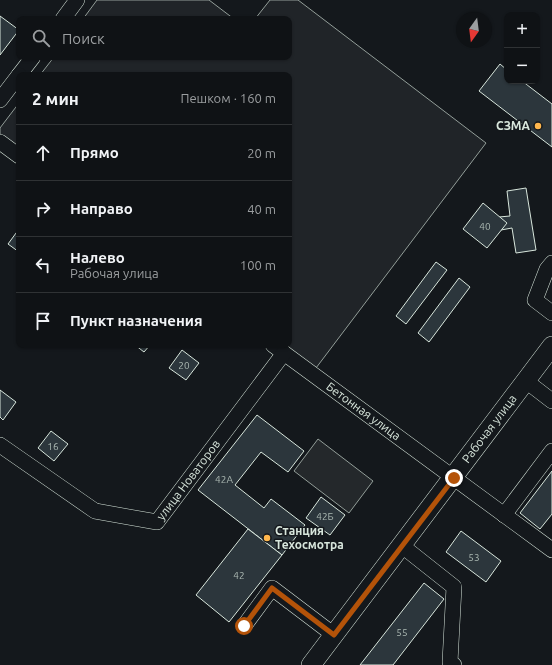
<!DOCTYPE html>
<html lang="ru">
<head>
<meta charset="utf-8">
<style>
  :root { --surface:#0f1215; --page:#1d2022; --text:#f1f3f6; --muted:#9b9ea0; --line:#2f3234 }
  body { margin:0; font-family:Ubuntu,sans-serif; background:var(--page); color:var(--text) }
  .controls { position:absolute; right:12px; top:12px; display:grid; overflow:hidden; border-radius:8px; box-shadow:0 1px 3px #0004 }
  .controls button { width:36px; height:36px; display:grid; place-items:center; padding:0; border:0; border-bottom:1px solid var(--line); background:var(--surface); color:var(--text); font:20px sans-serif }
  .compass { position:absolute; left:456px; top:12px; width:36px; height:36px; border-radius:50%; background:var(--surface); box-shadow:0 1px 3px #0004; rotate:194deg }
  .stop { position:absolute; width:12px; height:12px; margin:-9px; border:3px solid #b45309; border-radius:50%; background:#fff }
  .stop.end { background:#b45309; border-color:#fff; box-shadow:0 1px 4px #0008 }
  .list { margin:0; padding:0; list-style:none }
  h2 { display:flex; justify-content:space-between; align-items:center; height:52px; margin:0; padding:0 16px; font-size:17px }
  h2 small { font-size:13px; font-weight:400; color:var(--muted) }
  .list li { display:grid; grid-template-columns:26px 1fr auto; gap:12px; align-items:center; box-sizing:border-box; height:56px; padding:0 16px; border-top:1px solid var(--line) }
  .list b { display:block; font-size:15px; white-space:nowrap }
  .list p { margin:0; font-size:13px; white-space:nowrap; color:var(--muted) }
  .list em { font-size:13px; font-style:normal; color:var(--muted) }
  .icon { flex:none; width:22px; height:22px; fill:none; stroke:currentColor; stroke-width:2; stroke-linecap:round; stroke-linejoin:round }
  .map { position:relative; flex:none; width:552px; height:665px; overflow:hidden }
  .search { position:absolute; background:var(--surface); box-shadow:0 1px 3px #0004; left:16px; top:16px; width:276px; height:44px; display:flex; align-items:center; gap:10px; box-sizing:border-box; padding:0 14px; border-radius:8px; color:var(--muted); font-size:15px }
  .panel { position:absolute; background:var(--surface); box-shadow:0 1px 3px #0004; left:16px; top:72px; width:276px; height:276px; border-radius:8px }
  .map>svg:first-child { display:block }
</style>
</head>
<body>
<div class="map">
<svg width="552" height="665" viewBox="0 0 552 665">
  <rect width="100%" height="100%" fill="#14181c"/>
  <!-- green -->
  <g fill="#202428" stroke="#939e99">
    <path d="M97 0H209L234 19H83Z"/>
    <path d="M270 0H298L486 143 316 368 285 345H289V75H40L54 57H289V19H255Z"/>
    <path d="M19 103V148L0 134V128Z"/>
  </g>
  <!-- parking -->
  <path fill="#24282b" stroke="#939e99" d="M318 439 373 481 349 513 294 471Z"/>
  <!-- building -->
  <g fill="#2c363c" stroke="#d8e6dc">
    <path d="M0 16 19 30 0 55Z"/>
    <path d="M500 64 507 70V81H522L552 104V147L479 91Z"/>
    <path d="M526 188 536 250 516 253 512 228 501 230 499 217 510 216 507 191Z"/>
    <path d="M483 203 507 223 487 248 463 229Z"/>
    <path d="M19 229V252L8 244Z"/>
    <path d="M436 262 447 270 406 324 396 316Z"/>
    <path d="M459 278 470 287 429 342 418 333Z"/>
    <path d="M135 345H150L144 352Z"/>
    <path d="M182 350 199 363 186 380 169 368Z"/>
    <path d="M0 390 16 402 3 420 0 417Z"/>
    <path d="M257 415 304 451 288 472 261 452 235 485 264 508 271 499 305 525 282 555 198 490Z"/>
    <path d="M51 431 68 444 54 461 38 448Z"/>
    <path d="M552 471V514L540 529 520 513Z"/>
    <path d="M321 497 345 515 330 535 306 518Z"/>
    <path d="M248 529 282 555 229 622 196 595Z"/>
    <path d="M461 531 501 561 486 582 446 552Z"/>
    <path d="M424 583 444 599 393 665H360Z"/>
  </g>
  <g fill="none" stroke-linecap="round" stroke-linejoin="round">
    <!-- minor casing -->
    <g stroke="#d8e6dc" stroke-width="16">
      <g id="minor">
        <path d="M63 19 77 0"/>
        <path d="M19 75 33 57"/>
        <path d="M0 100 19 75"/>
        <path d="M0 142 19 156"/>
        <path d="M552 263 547 269 535 300 552 313"/>
        <path id="s1" d="M273 345 552 550"/>
        <path d="M526 381 552 401"/>
        <path id="s2" d="M0 445 95 511 157 522 284 353"/>
        <path d="M504 515 552 451"/>
        <path d="M401 545 454 587 450 662 454 665"/>
        <path d="M244 626 272 588 334 635"/>
      </g>
    </g>
    <!-- major casing -->
    <g stroke="#d8e6dc" stroke-width="20">
      <g id="major">
        <path id="s3" d="M311 665 552 346"/>
      </g>
    </g>
    <!-- minor -->
    <use href="#minor" stroke="#14181c" stroke-width="15"/>
    <!-- major -->
    <use href="#major" stroke="#14181c" stroke-width="19"/>
  </g>
  <g fill="none" stroke-linecap="round" stroke-linejoin="round">
    <!-- route -->
    <path stroke="#b45309" stroke-width="5" d="M244 626 272 588 334 635 454 478"/>
  </g>
  <!-- markers -->
  <g fill="#ffb74d" stroke="#14181c" stroke-width="1.5">
    <circle cx="538" cy="126" r="4"/>
    <circle cx="267" cy="538" r="4"/>
  </g>
  <g text-anchor="middle" stroke-width="3" stroke-linejoin="round" paint-order="stroke">
    <!-- number labels -->
    <g font-size="10" fill="#adbab4">
      <text x="485" y="230">40</text>
      <text x="184" y="369">20</text>
      <text x="53" y="450">16</text>
      <text x="224" y="483">42А</text>
      <text x="325" y="520">42Б</text>
      <text x="474" y="561">53</text>
      <text x="239" y="579">42</text>
      <text x="402" y="636">55</text>
    </g>
    <!-- poi labels -->
    <g font-size="12" font-weight="bold" fill="#d8e6dc" stroke="#14181c" text-anchor="end">
      <text x="530" y="130">СЗМА</text>
      <text x="275" y="535" text-anchor="start">Станция<tspan x="275" dy="14">Техосмотра</tspan></text>
    </g>
    <!-- street labels -->
    <g font-size="12" fill="#d8e6dc" stroke="#14181c">
      <text dy="4" stroke="none"><textPath href="#s1" startOffset="112">Бетонная улица</textPath></text>
      <text dy="4" stroke="none"><textPath href="#s3" startOffset="296">Рабочая улица</textPath></text>
      <text dy="4" stroke="none"><textPath href="#s2" startOffset="231">улица Новаторов</textPath></text>
    </g>
  </g>
</svg>
<div class="controls">
<button>+</button>
<button>−</button>
</div>
<svg class="compass" viewBox="-18 -18 36 36"><path d="M0-13l5 13h-10z" fill="#e53935"/><path d="M0 13l5-13h-10z" fill="#9b9ea0"/></svg>
<div class="stop" style="left:244px;top:626px"></div>
<div class="stop end" style="left:454px;top:478px"></div>
<div class="search"><svg class="icon" aria-label="search" viewBox="0 0 24 24"><circle cx="10" cy="10" r="6"/><path d="M15 15l6 6"/></svg>Поиск</div>
<section class="panel">
<h2>2 мин<small>Пешком · 160 m</small></h2>
<ul class="list">
<li><svg class="icon" aria-label="ahead" viewBox="0 0 24 24"><path d="M12 20V5M6 11l6-6 6 6"/></svg><div><b>Прямо</b></div><em>20 m</em></li>
<li><svg class="icon" aria-label="right" viewBox="0 0 24 24"><path d="M7 20v-9h11M14 6l5 5-5 5"/></svg><div><b>Направо</b></div><em>40 m</em></li>
<li><svg class="icon" aria-label="left" viewBox="0 0 24 24"><path d="M17 20v-9H6M10 6l-5 5 5 5"/></svg><div><b>Налево</b><p>Рабочая улица</p></div><em>100 m</em></li>
<li><svg class="icon" aria-label="arrive" viewBox="0 0 24 24"><path d="M6 21V4h12l-3 4 3 4H6"/></svg><div><b>Пункт назначения</b></div></li>
</ul>
</section>
</div>
</body>
</html>
